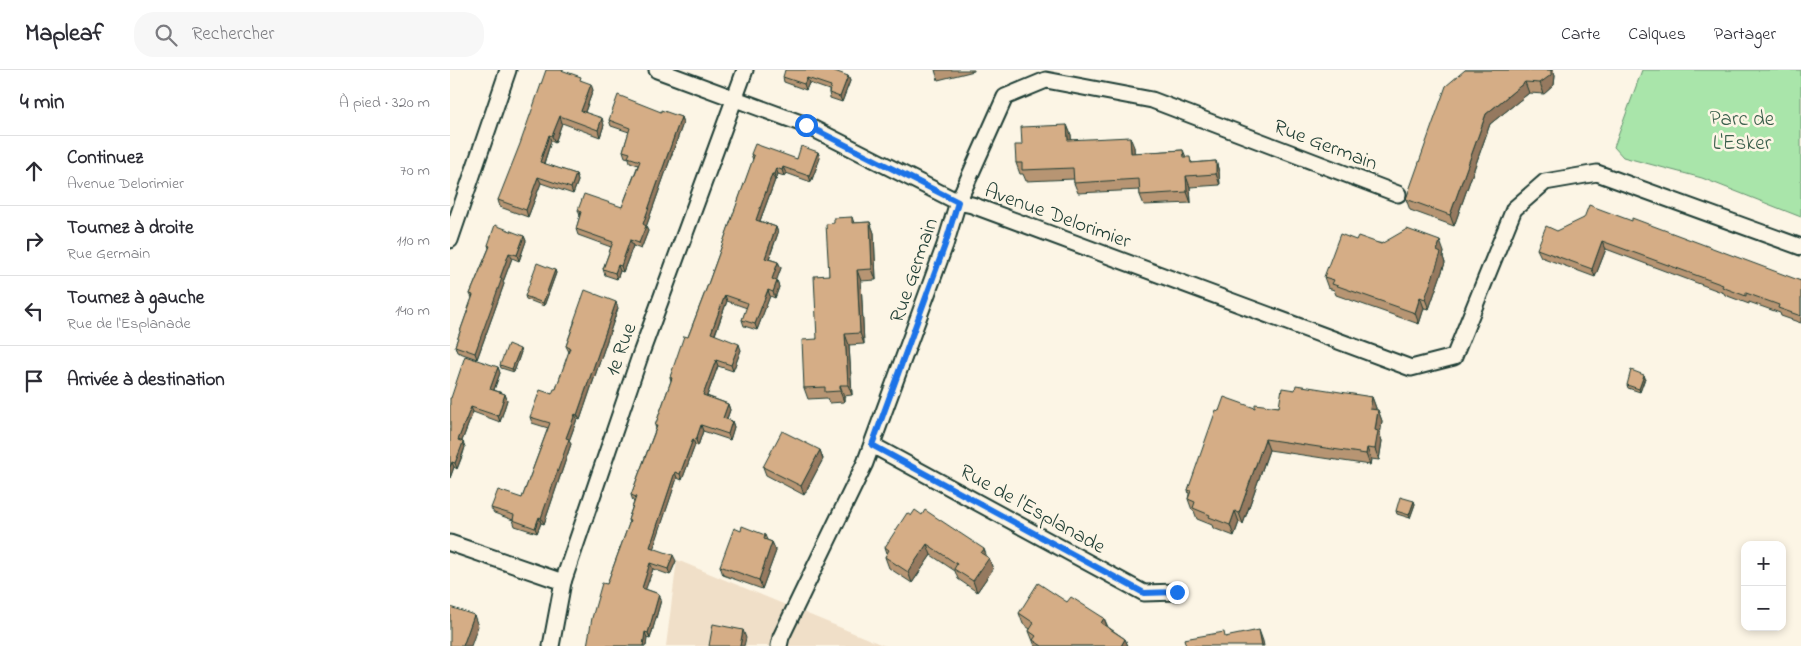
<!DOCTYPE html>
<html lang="fr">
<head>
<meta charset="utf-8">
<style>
  :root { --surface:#fff; --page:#f7f7f7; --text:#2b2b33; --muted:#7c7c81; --line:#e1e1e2 }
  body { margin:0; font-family:"Indie Flower",sans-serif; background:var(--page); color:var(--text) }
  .controls { position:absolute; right:15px; bottom:15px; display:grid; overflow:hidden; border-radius:10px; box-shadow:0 2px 8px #0003 }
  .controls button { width:45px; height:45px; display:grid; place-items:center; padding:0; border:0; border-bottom:1px solid var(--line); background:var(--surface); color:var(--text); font:25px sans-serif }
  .stop { position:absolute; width:15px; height:15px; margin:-11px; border:4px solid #1a73e8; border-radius:50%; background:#fff }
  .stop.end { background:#1a73e8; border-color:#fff; box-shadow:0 1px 5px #0008 }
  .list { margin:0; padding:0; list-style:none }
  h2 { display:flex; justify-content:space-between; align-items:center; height:65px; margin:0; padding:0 20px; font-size:21px }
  h2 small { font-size:16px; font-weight:400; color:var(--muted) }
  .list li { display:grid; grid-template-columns:32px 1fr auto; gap:15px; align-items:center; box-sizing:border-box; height:70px; padding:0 20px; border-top:1px solid var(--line) }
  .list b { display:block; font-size:19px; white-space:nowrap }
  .list p { margin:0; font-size:16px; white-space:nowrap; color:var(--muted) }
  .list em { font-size:16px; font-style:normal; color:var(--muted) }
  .icon { flex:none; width:28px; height:28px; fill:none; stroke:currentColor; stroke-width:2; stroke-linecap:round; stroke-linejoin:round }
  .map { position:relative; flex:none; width:1351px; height:576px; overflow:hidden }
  header { display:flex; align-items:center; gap:30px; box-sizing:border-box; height:70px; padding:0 25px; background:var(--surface); border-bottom:1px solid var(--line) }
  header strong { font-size:24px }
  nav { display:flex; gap:28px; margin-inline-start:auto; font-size:18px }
  .search { width:350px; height:45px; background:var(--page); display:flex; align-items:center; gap:12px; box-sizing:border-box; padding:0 18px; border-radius:20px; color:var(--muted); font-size:19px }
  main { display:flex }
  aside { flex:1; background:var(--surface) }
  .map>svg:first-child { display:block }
</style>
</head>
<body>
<header>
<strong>Mapleaf</strong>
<div class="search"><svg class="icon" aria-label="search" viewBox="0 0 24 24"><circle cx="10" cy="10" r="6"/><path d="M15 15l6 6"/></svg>Rechercher</div>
<nav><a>Carte</a><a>Calques</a><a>Partager</a></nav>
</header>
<main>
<aside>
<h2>4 min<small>À pied · 320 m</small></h2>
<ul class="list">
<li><svg class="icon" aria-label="ahead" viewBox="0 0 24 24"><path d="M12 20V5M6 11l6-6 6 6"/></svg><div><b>Continuez</b><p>Avenue Delorimier</p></div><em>70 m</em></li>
<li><svg class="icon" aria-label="right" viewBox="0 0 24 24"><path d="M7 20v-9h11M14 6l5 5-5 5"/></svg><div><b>Tournez à droite</b><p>Rue Germain</p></div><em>110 m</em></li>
<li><svg class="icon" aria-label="left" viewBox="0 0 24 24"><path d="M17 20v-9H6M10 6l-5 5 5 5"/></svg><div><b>Tournez à gauche</b><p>Rue de l'Esplanade</p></div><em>140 m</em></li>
<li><svg class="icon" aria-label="arrive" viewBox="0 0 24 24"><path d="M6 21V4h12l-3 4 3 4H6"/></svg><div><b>Arrivée à destination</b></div></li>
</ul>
</aside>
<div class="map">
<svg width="1351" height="576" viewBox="0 0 1351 576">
  <rect width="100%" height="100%" fill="#fcf5e5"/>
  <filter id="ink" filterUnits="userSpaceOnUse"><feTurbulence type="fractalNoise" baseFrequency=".02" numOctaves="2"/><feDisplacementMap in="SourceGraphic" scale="10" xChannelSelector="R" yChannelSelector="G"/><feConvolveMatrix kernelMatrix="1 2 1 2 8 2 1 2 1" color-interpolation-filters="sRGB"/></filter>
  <g filter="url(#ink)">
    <!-- built -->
    <path fill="#f0dfc8" d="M227 490 435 576H216Z"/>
    <!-- green -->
    <path fill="#a9e5aa" stroke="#64916f" d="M1192 0H1351V147L1252 108 1173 87 1164 77Z"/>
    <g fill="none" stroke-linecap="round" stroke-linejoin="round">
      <!-- minor casing -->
      <g stroke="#1f3d34" stroke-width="19">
        <g id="minor">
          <path d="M207 0 356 55 508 132 522 135 961 298 1004 287 1064 139 1095 112 1147 103 1351 177"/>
          <path d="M0 170 58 0"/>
          <path d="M422 375 694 523 727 522"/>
          <path d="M0 473 113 512"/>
          <path d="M101 576 113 512 190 286 295 0"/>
          <path d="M329 576 331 567 415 393 495 175 508 132 555 27 596 10 702 30 948 124"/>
        </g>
      </g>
      <!-- minor -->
      <use href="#minor" stroke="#fcf5e5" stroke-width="15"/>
    </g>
    <!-- wall -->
    <g fill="#b79573" stroke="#1f3d34">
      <path d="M485 0H524V1L488 10Z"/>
      <path d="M1015 0H1103L1105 6 1104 15 1094 24 1079 23 1040 54 1004 156 960 140 956 129Z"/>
      <path d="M398 6 400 11 392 32 380 28 379 23V20L359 13 356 20 334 12 333 7Z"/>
      <path d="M132 11 143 20 135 42 154 55 150 67 112 53 105 73 101 71 94 94 126 104 128 111 123 124 91 113 78 147 50 137 48 130Z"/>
      <path d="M211 42 231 47 233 53 196 157 198 161 191 179 183 176 173 202 170 201 167 209 155 205 153 199 161 177 128 165 126 159 130 146 128 140 172 137 188 95 180 92 179 88 175 87 173 81 179 62 161 56 159 50Z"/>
      <path d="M617 55 621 65V70L684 77V83L733 80 736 87 743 93 766 91 769 102 770 115 740 117 741 133 694 135 690 125V120L628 123 624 113V109L576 111 573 104H570L566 93 572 75Z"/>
      <path d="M368 82 370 88 361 112 336 103 334 106 328 104 326 110H325L310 151 326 157 328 163 319 189 328 192 331 198 326 210 329 217 325 228 320 226 319 228 307 260 294 256 292 250 297 238 277 231 265 265 291 280 283 301 268 296 257 326 278 334 280 340 277 349 282 351 284 357 280 370 253 361 248 376 245 375 232 410 227 408 203 478 226 491 220 505 203 499 195 519 209 524 211 530 200 569 197 568 196 576H137L157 514 179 454 178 450 184 432 183 431 181 425 206 358 205 356 221 311 220 307 238 267 257 217 303 90 301 84 347 89Z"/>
      <path d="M402 147 404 153 420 152 424 163 426 210 411 211 414 274 399 275 402 325 394 326V332L379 333 377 328 358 329 354 318 367 269 379 205 384 153Z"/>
      <path d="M1107 161 1351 211V253L1331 246 1330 243 1299 232V234L1275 225 1274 223 1156 179 1145 207 1091 187 1087 179Z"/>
      <path d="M74 166 76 171 69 191 62 188 53 212 54 214 27 289 7 282 5 276 22 228 20 224 39 178 38 175Z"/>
      <path d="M906 170 994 182 993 187 995 193 979 239 974 238 969 254 886 225 884 220 878 218 874 207Z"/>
      <path d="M105 200 106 203 94 236 76 229 75 226Z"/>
      <path d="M168 238 130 350 127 349 119 371 121 374 94 454 91 453 87 463 65 456 63 450 44 443 41 438 72 428 98 358 82 353 80 347 106 319 119 282 116 276 124 253V251Z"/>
      <path d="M71 282 64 302 51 298 50 295Z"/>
      <path d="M48 297 50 303 44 320 55 324 57 330 50 352 23 342 12 371 13 372 15 377 13 384 7 399 4 397 0 408 1 328Z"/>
      <path d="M1194 305 1195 308 1190 322 1178 318 1177 315Z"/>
      <path d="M845 320 922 327 926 338V340H928L932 351 930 365 932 371 929 390 921 389 920 395 819 380 793 454 789 452 784 466 763 458 762 455 747 449 744 441 742 440 738 429 739 424 738 420 769 341 805 338 829 337Z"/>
      <path d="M370 380 373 389 354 425 316 405 313 397Z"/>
      <path d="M964 431 965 434 960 448 947 444 946 441Z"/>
      <path d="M461 446 537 486 543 499 527 522 508 509 505 501 481 485 462 513 439 498 435 487 437 483 435 477Z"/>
      <path d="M291 461 315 465 317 470 322 472 326 481 312 519 273 505 270 496Z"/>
      <path d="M617 532 654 548 658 557 675 569 678 576H585L579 561 580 559 573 554 569 543Z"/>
    </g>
    <!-- shaded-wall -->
    <g fill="#95795e" stroke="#1f3d34">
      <path d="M1101 0H1103L1105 6 1104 15 1094 24 1090 13Z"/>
      <path d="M398 6 400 11 392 32 390 27Z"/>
      <path d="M357 8 359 13 356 20 354 14Z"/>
      <path d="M1075 12 1079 23 1040 54 1004 156 1000 145 1036 44Z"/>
      <path d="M141 14 143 20 133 47 131 41Z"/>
      <path d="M110 46 112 53 105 73 102 66Z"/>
      <path d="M231 47 233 53 196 157 198 161 191 179 189 173 193 154Z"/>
      <path d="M152 48 154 55 150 67 148 60Z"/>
      <path d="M617 55 621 65 622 81 618 70Z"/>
      <path d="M99 65 101 71 92 99 90 92Z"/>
      <path d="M680 67 684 77 685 93 681 83Z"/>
      <path d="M368 82 370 88 361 112 359 106Z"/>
      <path d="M766 91 769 102 770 115 766 104Z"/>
      <path d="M333 97 336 103 334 106 332 100Z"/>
      <path d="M326 98 328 104 326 110 324 104Z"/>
      <path d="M126 104 128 111 123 124 121 118Z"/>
      <path d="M322 104 325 110 308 156 306 150Z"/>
      <path d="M736 106 740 117 741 133 737 122Z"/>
      <path d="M88 107 91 113 78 147 76 140Z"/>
      <path d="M420 152 424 163 426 210 422 199Z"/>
      <path d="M326 157 328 163 317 194 315 188Z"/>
      <path d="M74 166 76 171 69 191 67 185Z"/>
      <path d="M180 170 183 176 173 202 171 196Z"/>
      <path d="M990 171 994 182 993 187 995 193 979 239 975 229 987 181Z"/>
      <path d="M1152 171 1156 179 1145 207 1142 199Z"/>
      <path d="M59 183 62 188 53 212 54 214 27 289 25 283 50 208Z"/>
      <path d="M328 192 331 198 325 215 322 209Z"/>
      <path d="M168 195 170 201 167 209 165 203Z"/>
      <path d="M105 200 106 203 94 236 93 233Z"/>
      <path d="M407 200 411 211 414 274 410 263Z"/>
      <path d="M327 211 329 217 325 228 323 222Z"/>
      <path d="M318 220 320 226 307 260 305 254Z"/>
      <path d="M275 225 277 231 263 269 261 263Z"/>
      <path d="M970 227 974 238 969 254 965 243Z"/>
      <path d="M166 232 168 238 130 350 127 345Z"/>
      <path d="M395 264 399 275 402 325 398 315Z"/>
      <path d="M289 274 291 280 283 301 281 295Z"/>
      <path d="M70 279 71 282 64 302 62 299Z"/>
      <path d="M266 290 268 296 255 331 253 325Z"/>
      <path d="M48 297 50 303 42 325 40 319Z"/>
      <path d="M1194 305 1195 308 1190 322 1189 319Z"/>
      <path d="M390 315 394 326V332L390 321Z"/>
      <path d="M55 324 57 330 50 352 48 346Z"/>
      <path d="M922 327 926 338 924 350 920 339Z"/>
      <path d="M278 334 280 340 275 354 273 348Z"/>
      <path d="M21 337 23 342 10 376 8 370Z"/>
      <path d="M928 340 932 351 930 365 932 371 929 390 925 379V360Z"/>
      <path d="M125 344 127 349 119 371 121 374 94 454 91 448 116 368Z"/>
      <path d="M282 351 284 357 280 370 278 364Z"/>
      <path d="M251 355 253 361 248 376 246 370Z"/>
      <path d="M243 369 245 375 232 410 230 404Z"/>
      <path d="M815 369 819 380 793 454 789 443Z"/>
      <path d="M13 372 15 377 7 399 5 393Z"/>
      <path d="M917 378 921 389 920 395 916 384Z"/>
      <path d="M370 380 373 389 354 425 351 416Z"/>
      <path d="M2 392 4 397 0 408V397Z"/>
      <path d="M225 402 227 408 202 483 200 477Z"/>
      <path d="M964 431 965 434 960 448 959 445Z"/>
      <path d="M785 441 789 452 784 466 780 455Z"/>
      <path d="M89 447 91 453 87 463 85 458Z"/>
      <path d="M322 472 326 481 312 519 309 510Z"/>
      <path d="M477 474 481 485 462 513 458 502Z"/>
      <path d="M534 479 538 490 539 488 543 499 527 522 523 511 531 483Z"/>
      <path d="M223 485 226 491 220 505 218 499Z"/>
      <path d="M200 493 203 499 194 524 192 518Z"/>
      <path d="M209 524 211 530 200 569 198 563Z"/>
      <path d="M24 545 28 556 21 576H13Z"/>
      <path d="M654 548 658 559 651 553Z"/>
      <path d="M293 560 296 568 294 576H290Z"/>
      <path d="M809 560 813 571 814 576H812Z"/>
      <path d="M195 562 197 568 196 576H193Z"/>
      <path d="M675 569 678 576H671Z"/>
    </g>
    <!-- building -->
    <g fill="#d5ad86" stroke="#1f3d34">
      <path d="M96 0H111L131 7 130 10 141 14 131 41 152 48 148 60 110 46 102 66 99 65 90 92 126 104 121 118 88 107 76 140 48 130 70 74Z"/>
      <path d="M335 0H382L398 6 390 27 379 23 381 16 357 8 354 14 333 7Z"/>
      <path d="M1015 0H1101V5L1090 13 1075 12 1036 44 1000 145 956 129 996 16Z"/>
      <path d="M168 25 211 42V40L231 47 193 154 196 156 189 173 180 170 171 196 168 195 165 203 153 199 163 172 126 159 131 142 128 140 134 124 172 137 190 91 178 87 180 83 173 81 180 58 159 50Z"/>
      <path d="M617 55 618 70 680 67 681 83 733 80 734 87H740L741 93 766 91V104L736 106 737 122 690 125 689 109 624 113 623 98 572 100V93H566L565 75H572L571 57Z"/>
      <path d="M305 74 347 89 351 76 368 82 359 106 333 97 332 100 326 98 324 104H322L306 150 326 157 315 188 328 192 322 209 327 211 323 222 318 220 317 222 305 254 292 250 298 233 275 225 261 263 289 274 281 295 266 290 253 325 278 334 273 348 282 351 278 364 251 355 246 370 243 369 230 404 225 402 200 477 223 485 218 499 200 493 192 518 209 524 198 563 195 562 193 576H137L142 548 152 513 157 514 180 451 178 450 186 427 181 425 207 356H205L222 308 220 307 234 266 238 267 257 217 304 86 301 84Z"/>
      <path d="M1139 135 1182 151V148L1351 211V246L1328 238 1329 235 1296 223V226L1272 217 1273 215 1152 171 1142 199 1087 179 1096 156 1107 161 1134 148Z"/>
      <path d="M402 147V153L420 152 422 199 407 200 410 263 395 264 398 315H390V321L375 322V317L354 318 352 270 367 269 364 206 379 205 376 154 384 153V148Z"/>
      <path d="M45 155 74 166 67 185 59 183 50 208H52L25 283 5 276 23 225 20 224 40 176 38 175Z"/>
      <path d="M957 159 990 171 987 181 991 183 975 229 970 227 965 243 882 214 884 210 874 207 890 164 906 170 908 166 931 174Z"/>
      <path d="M87 193 105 200 93 233 75 226Z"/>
      <path d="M135 220 166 232 127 345 125 344 116 368 119 369 91 448 89 447 85 458 63 450 64 445 41 438 48 420 72 428 100 353 80 347 90 320 102 324 104 319H106L120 278 116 276 125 251H124Z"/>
      <path d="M58 274 70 279 62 299 50 295Z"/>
      <path d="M15 286 48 297 40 319 55 324 48 346 21 337 8 370 13 372 11 378 5 393 2 392 0 397V328H1Z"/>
      <path d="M1181 300 1194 305 1189 319 1177 315Z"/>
      <path d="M846 315 922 327 920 339 928 340 925 360 928 361 925 379 917 378 916 384 815 369 789 443 785 441 780 455 759 447 760 445 743 438 745 432 738 429 741 421 738 420 766 340 769 341 774 327 805 338V334L829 337 832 318 845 320Z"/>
      <path d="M332 361 370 380 351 416 313 397Z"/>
      <path d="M950 427 964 431 959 445 946 441Z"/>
      <path d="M465 440 472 445 475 440 534 479 531 483 539 488 523 511 504 499 507 494 477 474 458 502 435 487 439 480 435 477 457 443 461 446Z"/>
      <path d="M292 456 315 465 314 469 322 472 309 510 270 496 284 458 291 461Z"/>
      <path d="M588 513 617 532 621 527 654 548 651 553 675 569 671 576H592L583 570 586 566 579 561 584 553 569 543Z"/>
      <path d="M0 537 24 545 13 576H0Z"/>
      <path d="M263 554 293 560 290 576H259Z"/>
      <path d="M809 560 812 576H736L734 569 774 562 775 567Z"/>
    </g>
  </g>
  <g fill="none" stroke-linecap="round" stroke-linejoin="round" filter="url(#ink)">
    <!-- route -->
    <path stroke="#1a73e8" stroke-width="6" d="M356 55 508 132 495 175 422 375 694 523 727 522"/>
  </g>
  <g text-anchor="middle" stroke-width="5" stroke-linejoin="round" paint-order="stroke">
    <!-- park labels -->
    <g font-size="21" fill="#3b5f4c" stroke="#fcf5e5">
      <text x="1292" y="55">Parc de<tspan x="1292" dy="24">L'Esker</tspan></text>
    </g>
    <!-- street labels -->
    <g font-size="21" fill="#1f3d34" stroke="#fcf5e5">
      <text transform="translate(876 74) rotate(21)" y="7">Rue Germain</text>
      <text transform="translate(608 145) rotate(20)" y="7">Avenue Delorimier</text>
      <text transform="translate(463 200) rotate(-71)" y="7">Rue Germain</text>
      <text transform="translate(170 279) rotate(-70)" y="7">1e Rue</text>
      <text transform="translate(583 438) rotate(29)" y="7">Rue de l'Esplanade</text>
    </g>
  </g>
</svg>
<div class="controls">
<button>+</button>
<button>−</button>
</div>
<div class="stop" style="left:356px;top:55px"></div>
<div class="stop end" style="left:727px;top:522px"></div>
</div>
</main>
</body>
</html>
